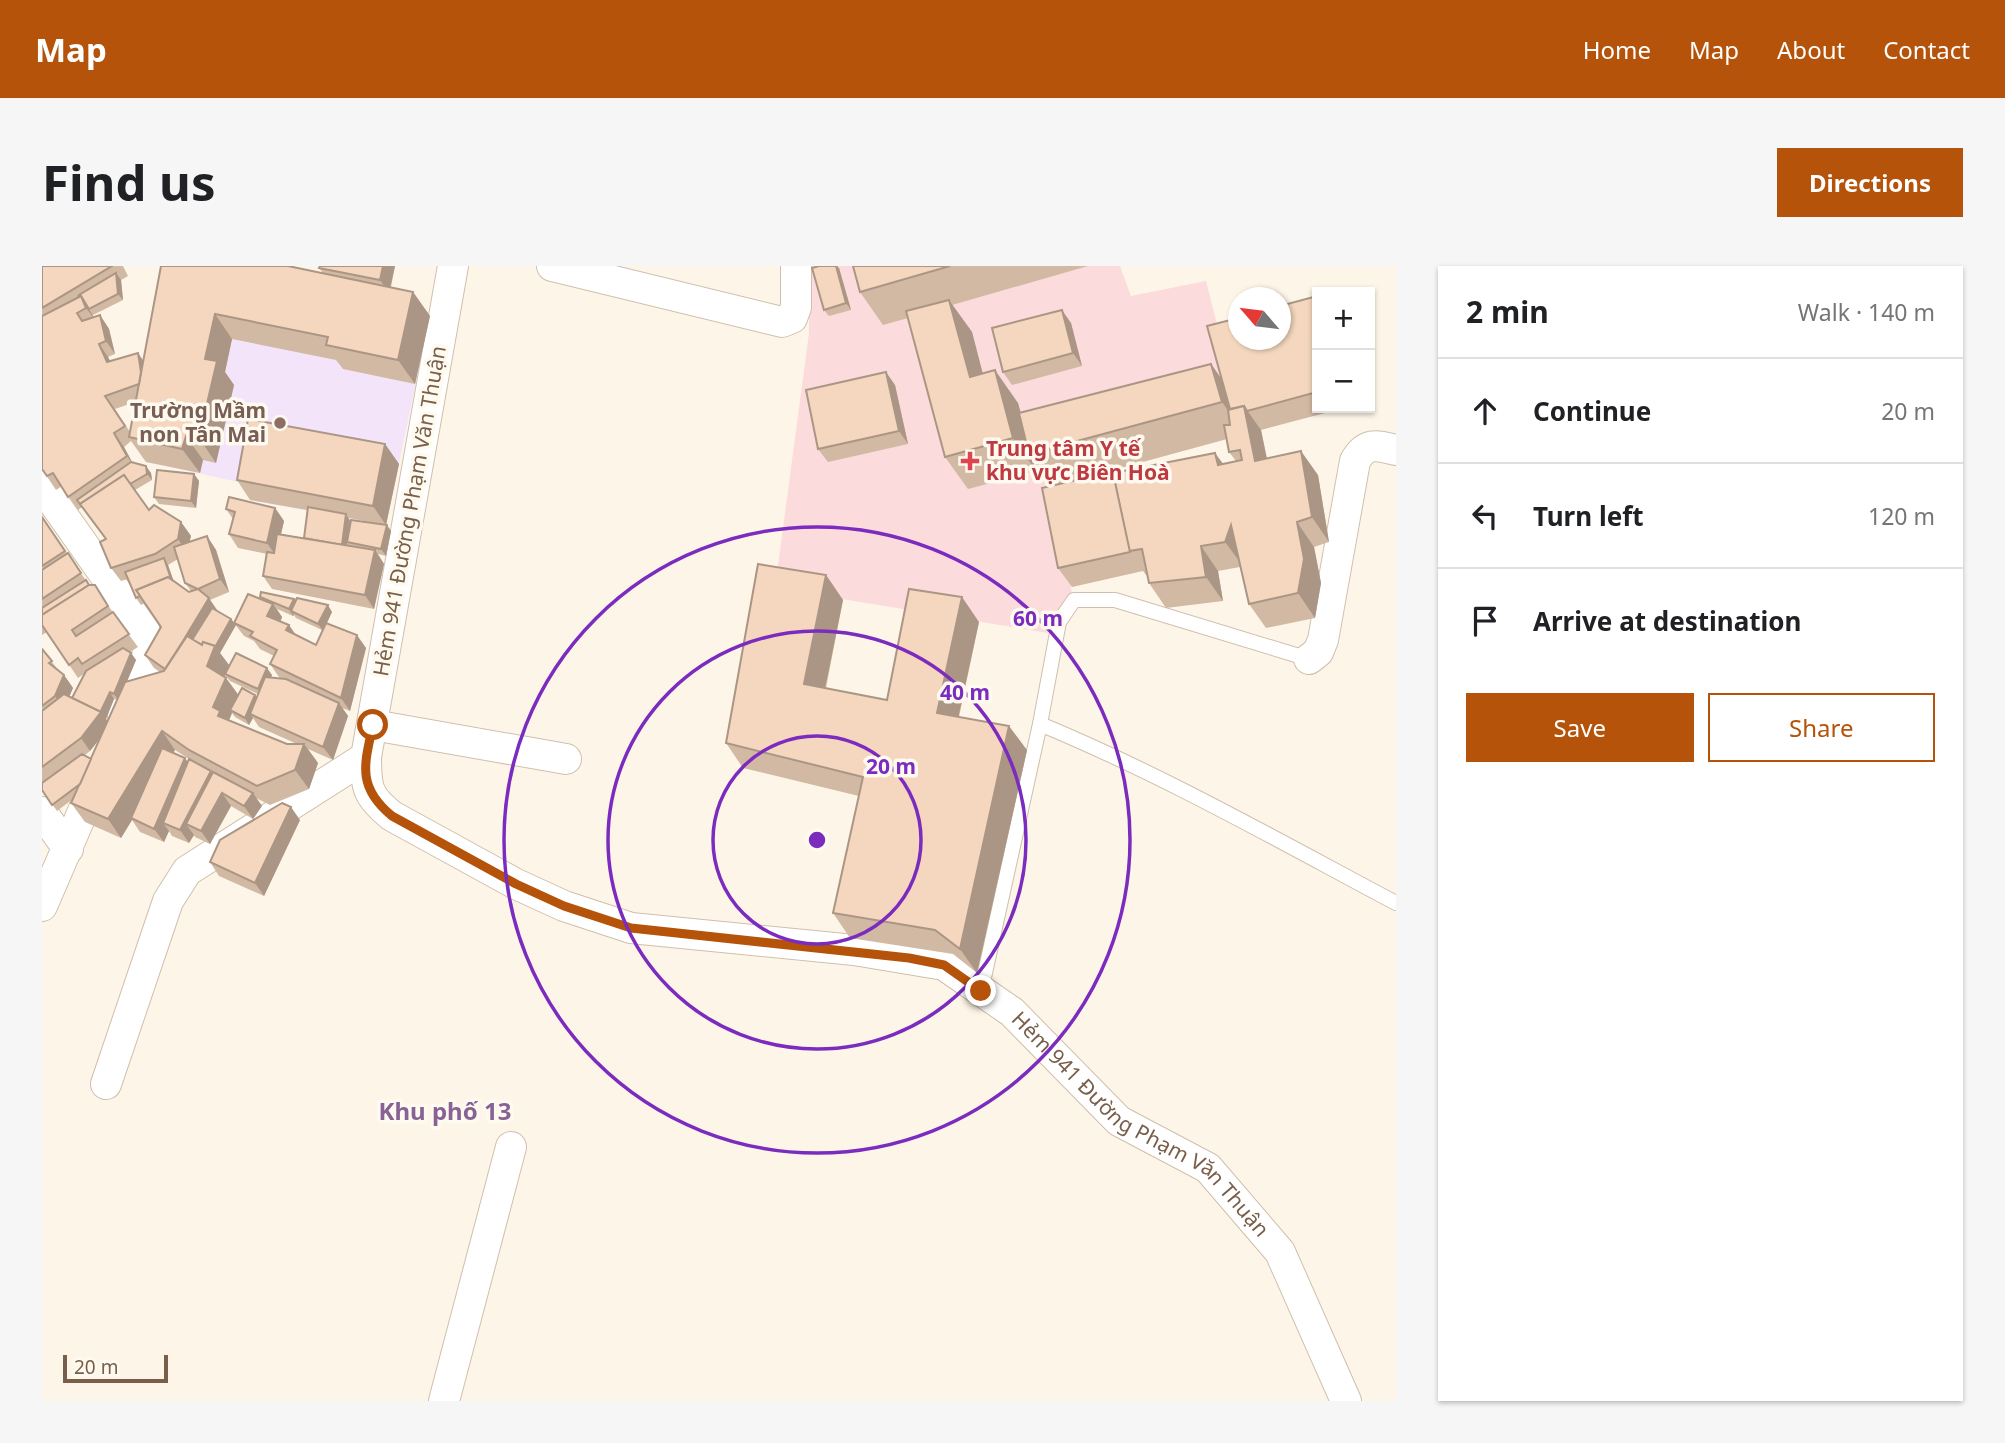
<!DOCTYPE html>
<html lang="en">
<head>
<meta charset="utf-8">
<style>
  :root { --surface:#fff; --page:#f6f6f6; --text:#202124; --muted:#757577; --line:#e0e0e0; --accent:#b45309 }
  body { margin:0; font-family:"Noto Sans",sans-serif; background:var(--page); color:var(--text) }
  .controls { position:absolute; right:21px; top:21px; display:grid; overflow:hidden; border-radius:0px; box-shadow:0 2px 5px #0004 }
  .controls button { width:63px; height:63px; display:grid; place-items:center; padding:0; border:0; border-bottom:2px solid var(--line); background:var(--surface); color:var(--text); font:35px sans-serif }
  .compass { position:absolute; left:1186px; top:21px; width:63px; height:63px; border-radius:50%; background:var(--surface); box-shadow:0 2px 5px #0004; rotate:298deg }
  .scale { position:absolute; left:21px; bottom:18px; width:105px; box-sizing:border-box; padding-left:7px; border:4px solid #795e4a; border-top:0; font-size:19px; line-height:24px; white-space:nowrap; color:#795e4a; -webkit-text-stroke:5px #fffaef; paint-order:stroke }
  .stop { position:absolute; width:21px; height:21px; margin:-16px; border:5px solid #b45309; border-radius:50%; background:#fff }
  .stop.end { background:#b45309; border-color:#fff; box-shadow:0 2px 7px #0008 }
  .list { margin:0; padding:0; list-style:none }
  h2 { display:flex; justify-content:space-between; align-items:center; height:91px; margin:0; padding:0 28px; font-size:30px }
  h2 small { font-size:23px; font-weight:400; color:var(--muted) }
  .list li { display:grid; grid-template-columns:46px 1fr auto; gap:21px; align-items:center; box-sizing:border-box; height:105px; padding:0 28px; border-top:2px solid var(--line) }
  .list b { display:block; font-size:26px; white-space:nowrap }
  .list em { font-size:23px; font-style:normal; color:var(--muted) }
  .actions { display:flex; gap:14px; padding:21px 28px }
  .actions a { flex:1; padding:16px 0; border:2px solid var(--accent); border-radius:0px; text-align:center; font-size:24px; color:var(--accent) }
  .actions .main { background:var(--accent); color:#fff }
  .icon { flex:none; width:38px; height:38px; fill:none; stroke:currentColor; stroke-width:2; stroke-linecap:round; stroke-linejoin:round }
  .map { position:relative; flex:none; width:1354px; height:1135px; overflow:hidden; border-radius:0px }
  header { display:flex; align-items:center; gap:42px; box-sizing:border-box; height:98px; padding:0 35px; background:var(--accent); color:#fff }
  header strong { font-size:33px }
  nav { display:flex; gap:38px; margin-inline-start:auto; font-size:24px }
  .intro { display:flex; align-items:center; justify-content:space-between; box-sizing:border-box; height:168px; padding:0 42px }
  h1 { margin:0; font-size:49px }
  .button { padding:18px 32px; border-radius:0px; background:var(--accent); color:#fff; font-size:24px; font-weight:700 }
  main { display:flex; gap:42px; padding:0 42px }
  aside { flex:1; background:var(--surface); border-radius:0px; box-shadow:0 2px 5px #0004 }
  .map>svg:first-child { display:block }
</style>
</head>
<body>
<header>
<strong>Map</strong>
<nav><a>Home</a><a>Map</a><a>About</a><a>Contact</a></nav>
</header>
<div class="intro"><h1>Find us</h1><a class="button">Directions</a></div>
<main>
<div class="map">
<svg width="1354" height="1135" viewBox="0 0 1354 1135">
  <rect width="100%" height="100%" fill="#fdf6e8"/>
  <!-- education -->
  <path fill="#f3e4fa" d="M141 0 388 50 344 259 208 234 210 219 104 196Z"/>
  <!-- medical -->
  <path fill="#fbdbdc" d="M767 0H1078L1089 30 1164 15 1203 168 1010 221 1030 327 1010 353 1006 367 733 322 767 67Z"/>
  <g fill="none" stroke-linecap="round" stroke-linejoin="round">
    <!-- service casing -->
    <g stroke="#d0bfac" stroke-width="16">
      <g id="service">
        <path d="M998 458C1121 509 1237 575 1354 637"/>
        <path d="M939 725 998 458 1017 356 1032 334H1073L1267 393"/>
      </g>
    </g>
    <!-- minor casing -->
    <g stroke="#d0bfac" stroke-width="32">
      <g id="minor">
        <path id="s1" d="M411 0 324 491C324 522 325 530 350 550L474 618 522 640 589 662 812 684 902 699 970 746 1077 855 1166 902 1238 986 1304 1135"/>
        <path d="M510 0 740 56 750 52 754 41V0"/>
        <path d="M0 220 103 366C114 392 91 425 81 450"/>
        <path d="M1267 393 1276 386 1281 374 1313 195C1324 176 1334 179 1354 184"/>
        <path d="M331 459 524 493"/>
        <path d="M0 546 26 583"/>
        <path d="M0 640 54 515"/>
        <path d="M64 818 126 635 145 605 324 491"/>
        <path d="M402 1135 469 881"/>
      </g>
    </g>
    <!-- service -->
    <use href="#service" stroke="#fff" stroke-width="14"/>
    <!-- minor -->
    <use href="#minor" stroke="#fff" stroke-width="30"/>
  </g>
  <!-- wall -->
  <g fill="#d2b9a3" fill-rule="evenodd">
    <path d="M0 0H81L86 10 79 14 81 34 51 49 50 48 52 51 58 49 67 63 73 88 66 91 68 95 96 87 101 95 119 0 281 7 277 2 353 0 349 21 371 26 388 50 373 118 301 103 294 94 190 73 183 106 192 119 174 197 161 194 158 207 104 196 89 175 82 181 90 197 109 207 110 214 93 224 107 244 139 256 149 270 147 276 165 270 174 284 187 326 168 334 176 345 189 353 194 359 178 387 187 399 230 409 229 412 240 413 237 411 228 398 232 390 218 383 212 375 202 370 192 357 219 333 218 331 252 333 254 335 290 346 285 357 324 382 308 445 300 442 306 450 291 494 266 483 276 497 267 523 228 539 214 532 220 540 211 553 189 540 168 578 153 571 152 569 147 577 130 570 127 565 122 576 98 566 90 554 79 572 43 556 29 537 31 533 15 545 0 524V383L17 405 22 409 31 422 27 431 30 432 43 407 36 412 5 366 0 369V251L47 319H53L73 350 96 381 88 386 94 394 85 415 118 406 112 402 103 389 119 361 103 337 99 339 94 332 86 313 79 315 69 302 64 273 40 241 36 244 20 220 14 224 0 203ZM93 136 88 166 73 143ZM136 293 143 317 149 325 147 326 132 316 126 299ZM235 343 251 350 252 349 254 352 280 364 274 379 254 369 239 355 240 351ZM183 409 188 415 216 428 215 431 196 429 184 412 182 411ZM72 433 75 434 65 455 64 453ZM190 447 193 451 207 459 211 452 217 461 255 478H245L187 455ZM57 474 49 493 43 489 48 485ZM133 484 147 493 146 496 131 487Z"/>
    <path d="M777 0H795L797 2 809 44 787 50 782 44Z"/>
    <path d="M811 0H1046L910 39 930 66 941 108 976 137 979 147 1169 98 1179 112 1275 30V142H1302L1219 164 1225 192 1276 209 1287 276 1272 281 1279 317 1273 352 1224 362 1207 338 1198 301 1176 305 1181 335 1124 342 1107 317 1106 309H1104L1101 305 1030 321 1016 302 1009 220 991 195 994 205 926 223 903 191 866 52 841 59 818 26ZM1185 173 1187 186 1194 195 1181 198 1074 206 1038 213Z"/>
    <path d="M1029 57 1040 100 970 119 961 106Z"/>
    <path d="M853 119 866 178 786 196 776 183Z"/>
    <path d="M343 178 357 198 344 259 349 265 344 290 336 288 342 298 332 343 230 323 221 310 225 288 196 282 187 268 191 253 184 243 233 242 242 255 239 268 262 272 265 244 208 234 195 214ZM307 252 333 257 308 255Z"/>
    <path d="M152 208 157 215 154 242 117 238 112 231Z"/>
    <path d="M784 309 801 334 784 422 845 434 937 356 917 451 985 484 935 707 911 688 808 672 791 647 817 530 701 502 684 477Z"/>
    <path d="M258 554 222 630 177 610 168 596Z"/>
  </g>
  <!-- shaded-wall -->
  <g fill="#ab9685">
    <path d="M341 0H353L347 27 338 14Z"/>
    <path d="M794 0H795L797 2 809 44 804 37Z"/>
    <path d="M74 7 79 14 81 34 76 28Z"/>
    <path d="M371 26 388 50 373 118 356 94Z"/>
    <path d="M39 30 50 48 54 55 44 42Z"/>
    <path d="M907 34 930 66 950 144 928 111Z"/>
    <path d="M1020 44 1029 57 1040 100 1031 87Z"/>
    <path d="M173 48 190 73 183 106 192 119 174 197 157 172 163 93Z"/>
    <path d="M58 49 67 63 73 88 64 75Z"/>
    <path d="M57 78 66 91 75 109 65 96Z"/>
    <path d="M96 87 105 100 101 117Z"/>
    <path d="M1169 98 1192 131 1189 149 1180 136Z"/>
    <path d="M953 104 976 137 989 187 987 188 991 195 994 205 971 172Z"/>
    <path d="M844 106 853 119 866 178 857 165Z"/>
    <path d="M1202 140 1219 164 1230 219 1213 195Z"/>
    <path d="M72 167 82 181 94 203 85 190Z"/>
    <path d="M144 170 161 194 158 207 140 183Z"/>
    <path d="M343 178 357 198 344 259 331 240Z"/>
    <path d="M1259 185 1276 209 1287 276 1270 251Z"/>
    <path d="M1173 187 1191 211 1176 199Z"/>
    <path d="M104 200 109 207 110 214 105 208Z"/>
    <path d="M152 208 157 215 154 242 149 235Z"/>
    <path d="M233 242 242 255 234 290 225 277Z"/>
    <path d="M304 248 308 255 304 285 300 279Z"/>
    <path d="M139 256 149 270 145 286 136 273Z"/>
    <path d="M1255 256 1272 281 1279 317 1273 352 1256 327Z"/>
    <path d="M345 259 349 265 344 290 339 283Z"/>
    <path d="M1189 259 1201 300 1183 276Z"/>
    <path d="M165 270 174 284 187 326 178 313Z"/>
    <path d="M1159 280 1176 305 1181 335 1164 311Z"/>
    <path d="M333 284 342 298 332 343 323 329Z"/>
    <path d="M122 292 126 299 135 325 130 318Z"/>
    <path d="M784 309 801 334 779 442 762 418Z"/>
    <path d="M920 331 937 356 912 471 895 447Z"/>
    <path d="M167 332 176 346 124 404Z"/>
    <path d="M252 333 257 339 249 345 252 349 251 350 247 343Z"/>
    <path d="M231 338 240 351 235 363 225 350Z"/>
    <path d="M286 339 290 346 281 365 276 358Z"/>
    <path d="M189 353 194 359 178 387 187 399 179 419 165 400 169 388Z"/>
    <path d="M247 359 256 372 244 364Z"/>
    <path d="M315 369 324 382 308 445 299 432Z"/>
    <path d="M89 387 94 394 77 435 72 428Z"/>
    <path d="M225 402 230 409 221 430 216 423Z"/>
    <path d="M22 409 31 422 22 443 13 430Z"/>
    <path d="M184 412 198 431 188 444 190 447 186 456 176 450 171 441Z"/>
    <path d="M68 426 72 433 64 453 68 459 48 485 39 472Z"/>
    <path d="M213 429 218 436 208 448 211 452 207 459 203 452Z"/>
    <path d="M297 437 306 450 291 494 281 481Z"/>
    <path d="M967 460 985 484 935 707 918 683Z"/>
    <path d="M120 465 133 484 91 553 89 552 90 554 79 572 66 553Z"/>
    <path d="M262 478 276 497 267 523 253 504Z"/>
    <path d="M143 492 153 506 121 557 127 565 122 576 112 563Z"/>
    <path d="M169 505 179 518 144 558 152 569 147 577 138 564Z"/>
    <path d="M180 527 189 540 168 578 159 565Z"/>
    <path d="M211 527 220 540 211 553 202 540Z"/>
    <path d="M249 541 258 554 222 630 213 617Z"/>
  </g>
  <!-- building -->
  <g fill="#f4d7be" stroke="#ab9685" stroke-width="2">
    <path d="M0 0H70L0 42Z"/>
    <path d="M119 0H246L371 26 356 94 284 79 286 71 173 48 163 93 175 95 157 172 144 170 140 183 87 171Z"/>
    <path d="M278 0H341L338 14 277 2Z"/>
    <path d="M777 0H794L804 37 782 44 770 2Z"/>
    <path d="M811 0H908L818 26Z"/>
    <path d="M74 7 76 28 47 43 39 30 36 31 37 29Z"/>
    <path d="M39 30 44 42 35 47 40 55 58 49 64 75 57 78 65 96 96 87 99 106 97 118 63 130 83 160 72 167 85 190 26 231 11 207 5 210 0 203V50Z"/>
    <path d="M1275 30V126L1205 145 1202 140 1188 143 1165 60 1196 52V74H1238V40Z"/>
    <path d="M907 34 928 111 953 104 971 172 903 191 864 45Z"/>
    <path d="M1020 44 1031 87 961 106 950 62Z"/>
    <path d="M1169 98 1180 136 987 188 977 147Z"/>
    <path d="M844 106 857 165 776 183 764 124Z"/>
    <path d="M1202 140 1213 195 1259 185 1270 251 1255 256 1262 293 1256 327 1207 338 1189 259 1183 276 1159 280 1164 311 1107 317 1100 283 1087 285 1071 207 1173 187 1176 199 1200 194 1198 184 1187 186 1182 159H1188L1186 144Z"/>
    <path d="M206 153 343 178 331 240 195 214Z"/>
    <path d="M89 196 104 200 105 208 88 218 82 209 38 238 43 244 35 234Z"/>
    <path d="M115 204 152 208 149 235 112 231Z"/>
    <path d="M1073 205 1074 206 1071 207 1088 286 1016 302 1000 222Z"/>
    <path d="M82 209 107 244 112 239 139 256 136 273 113 288 69 302 58 276 64 273 38 238Z"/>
    <path d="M187 231 233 242 225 277 187 268 193 246 184 243Z"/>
    <path d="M266 241 304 248 300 279 262 272Z"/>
    <path d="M0 251 23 285 0 300Z"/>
    <path d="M309 254 345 259 339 283 305 276Z"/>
    <path d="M235 268 333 284 323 329 221 310 225 286 232 287Z"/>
    <path d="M165 270 178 313 156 323 167 332 141 375 123 403 103 389 119 361 94 324 126 311 147 326 156 323 143 317 132 281Z"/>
    <path d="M26 287 39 307 0 333V304Z"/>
    <path d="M122 292 129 313 126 311 94 324 98 330 94 332 83 306Z"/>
    <path d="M716 298 784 309 762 418 845 434 867 323 920 331 895 447 967 460 918 683 893 664 791 647 821 511 684 477Z"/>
    <path d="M44 314 47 319 0 349V342Z"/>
    <path d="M47 319H53L66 340 30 364 34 370 71 346 87 368 40 398 36 392 27 399 0 359V349Z"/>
    <path d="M219 326 252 333 247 343 218 331Z"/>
    <path d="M206 328 231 338 225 350 247 359 244 364 274 379 284 357 315 369 299 432 228 398 235 384 208 370 211 366 192 357Z"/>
    <path d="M255 332 286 339 276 358 249 345Z"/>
    <path d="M170 342 189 353 172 383 173 380 161 376 160 379 150 374Z"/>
    <path d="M145 370 160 379 161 376 173 380 165 400 184 412 171 441 178 445 176 450 245 478H262L253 504 215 520 147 484 120 465 66 553 29 537 83 416 122 405Z"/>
    <path d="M81 382 89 387 72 428 68 426 58 447 59 446 30 432 44 405Z"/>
    <path d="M0 383 10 395 7 397 22 409 13 430 0 440Z"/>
    <path d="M194 387 225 402 216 423 183 408Z"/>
    <path d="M223 411 244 413 297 437 281 481 208 448Z"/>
    <path d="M200 422 213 429 203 452 188 444Z"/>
    <path d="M22 428 59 446 39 472 0 501V445Z"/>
    <path d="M120 482 143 492 112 563 89 552Z"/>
    <path d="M40 488 49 493 38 518 10 539 0 524V517Z"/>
    <path d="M147 493 169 505 138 564 121 557Z"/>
    <path d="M171 506 211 527 202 540 180 527 159 565 144 558Z"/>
    <path d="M240 537 249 541 213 617 168 596 178 574Z"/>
  </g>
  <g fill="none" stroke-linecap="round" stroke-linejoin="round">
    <!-- route -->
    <path stroke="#b45309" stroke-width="9" d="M331 459C322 499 315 521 350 550L474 618 522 640 589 662 867 692 902 699 939 725"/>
  </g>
  <!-- distance rings -->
  <g fill="none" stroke="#7b2cbf" stroke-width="3.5">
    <circle cx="775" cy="574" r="104"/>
    <circle cx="775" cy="574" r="209"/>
    <circle cx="775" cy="574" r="313"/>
  </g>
  <!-- markers -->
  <circle fill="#8d6e63" stroke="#fffaef" stroke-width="2.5" cx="238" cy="157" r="7"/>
  <path fill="#e0444e" stroke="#fffaef" stroke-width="2.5" d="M924.5 184.5h7v7h7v7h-7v7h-7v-7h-7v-7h7z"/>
  <g text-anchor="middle" stroke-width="7" stroke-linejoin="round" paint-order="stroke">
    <!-- education labels -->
    <g font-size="21" font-weight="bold" fill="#785e54" stroke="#fffaef" text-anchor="end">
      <text x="224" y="152">Trường Mầm<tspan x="224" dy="24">non Tân Mai</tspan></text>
    </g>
    <!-- health labels -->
    <g font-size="21" font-weight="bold" fill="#be3a42" stroke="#fffaef" text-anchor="start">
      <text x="944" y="190">Trung tâm Y tế<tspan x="944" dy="24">khu vực Biên Hoà</tspan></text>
    </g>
    <!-- street labels -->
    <g font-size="21" fill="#795e4a" stroke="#fffaef">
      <text transform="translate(368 245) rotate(-80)" y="7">Hẻm 941 Đường Phạm Văn Thuận</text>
      <text dy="7" stroke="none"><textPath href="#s1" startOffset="1402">Hẻm 941 Đường Phạm Văn Thuận</textPath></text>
    </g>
    <!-- quarter labels -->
    <g font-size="24" font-weight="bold" fill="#886295" stroke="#fffaef">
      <text x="403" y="854">Khu phố 13</text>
    </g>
  </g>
  <circle cx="775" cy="574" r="10" fill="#7b2cbf" stroke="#fffaef" stroke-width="3.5"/>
  <g font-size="21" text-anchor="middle" font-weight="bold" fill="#7b2cbf" stroke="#fffaef" stroke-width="7" stroke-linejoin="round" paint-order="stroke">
    <text x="996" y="360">60 m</text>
    <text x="923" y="434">40 m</text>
    <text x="849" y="508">20 m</text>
  </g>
</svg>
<div class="controls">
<button>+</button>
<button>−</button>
</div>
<svg class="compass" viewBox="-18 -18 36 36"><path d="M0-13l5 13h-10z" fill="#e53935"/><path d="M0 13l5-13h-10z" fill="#757577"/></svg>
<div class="scale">20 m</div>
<div class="stop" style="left:331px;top:459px"></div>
<div class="stop end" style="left:939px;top:725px"></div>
</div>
<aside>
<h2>2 min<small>Walk · 140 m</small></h2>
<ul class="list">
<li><svg class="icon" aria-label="ahead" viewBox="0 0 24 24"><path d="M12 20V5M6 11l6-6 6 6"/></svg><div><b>Continue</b></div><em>20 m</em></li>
<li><svg class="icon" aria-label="left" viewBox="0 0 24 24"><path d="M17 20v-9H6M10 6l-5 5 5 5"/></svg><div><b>Turn left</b></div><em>120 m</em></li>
<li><svg class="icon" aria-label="arrive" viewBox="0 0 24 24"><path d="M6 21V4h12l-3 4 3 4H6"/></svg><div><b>Arrive at destination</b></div></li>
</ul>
<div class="actions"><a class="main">Save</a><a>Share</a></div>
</aside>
</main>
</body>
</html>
